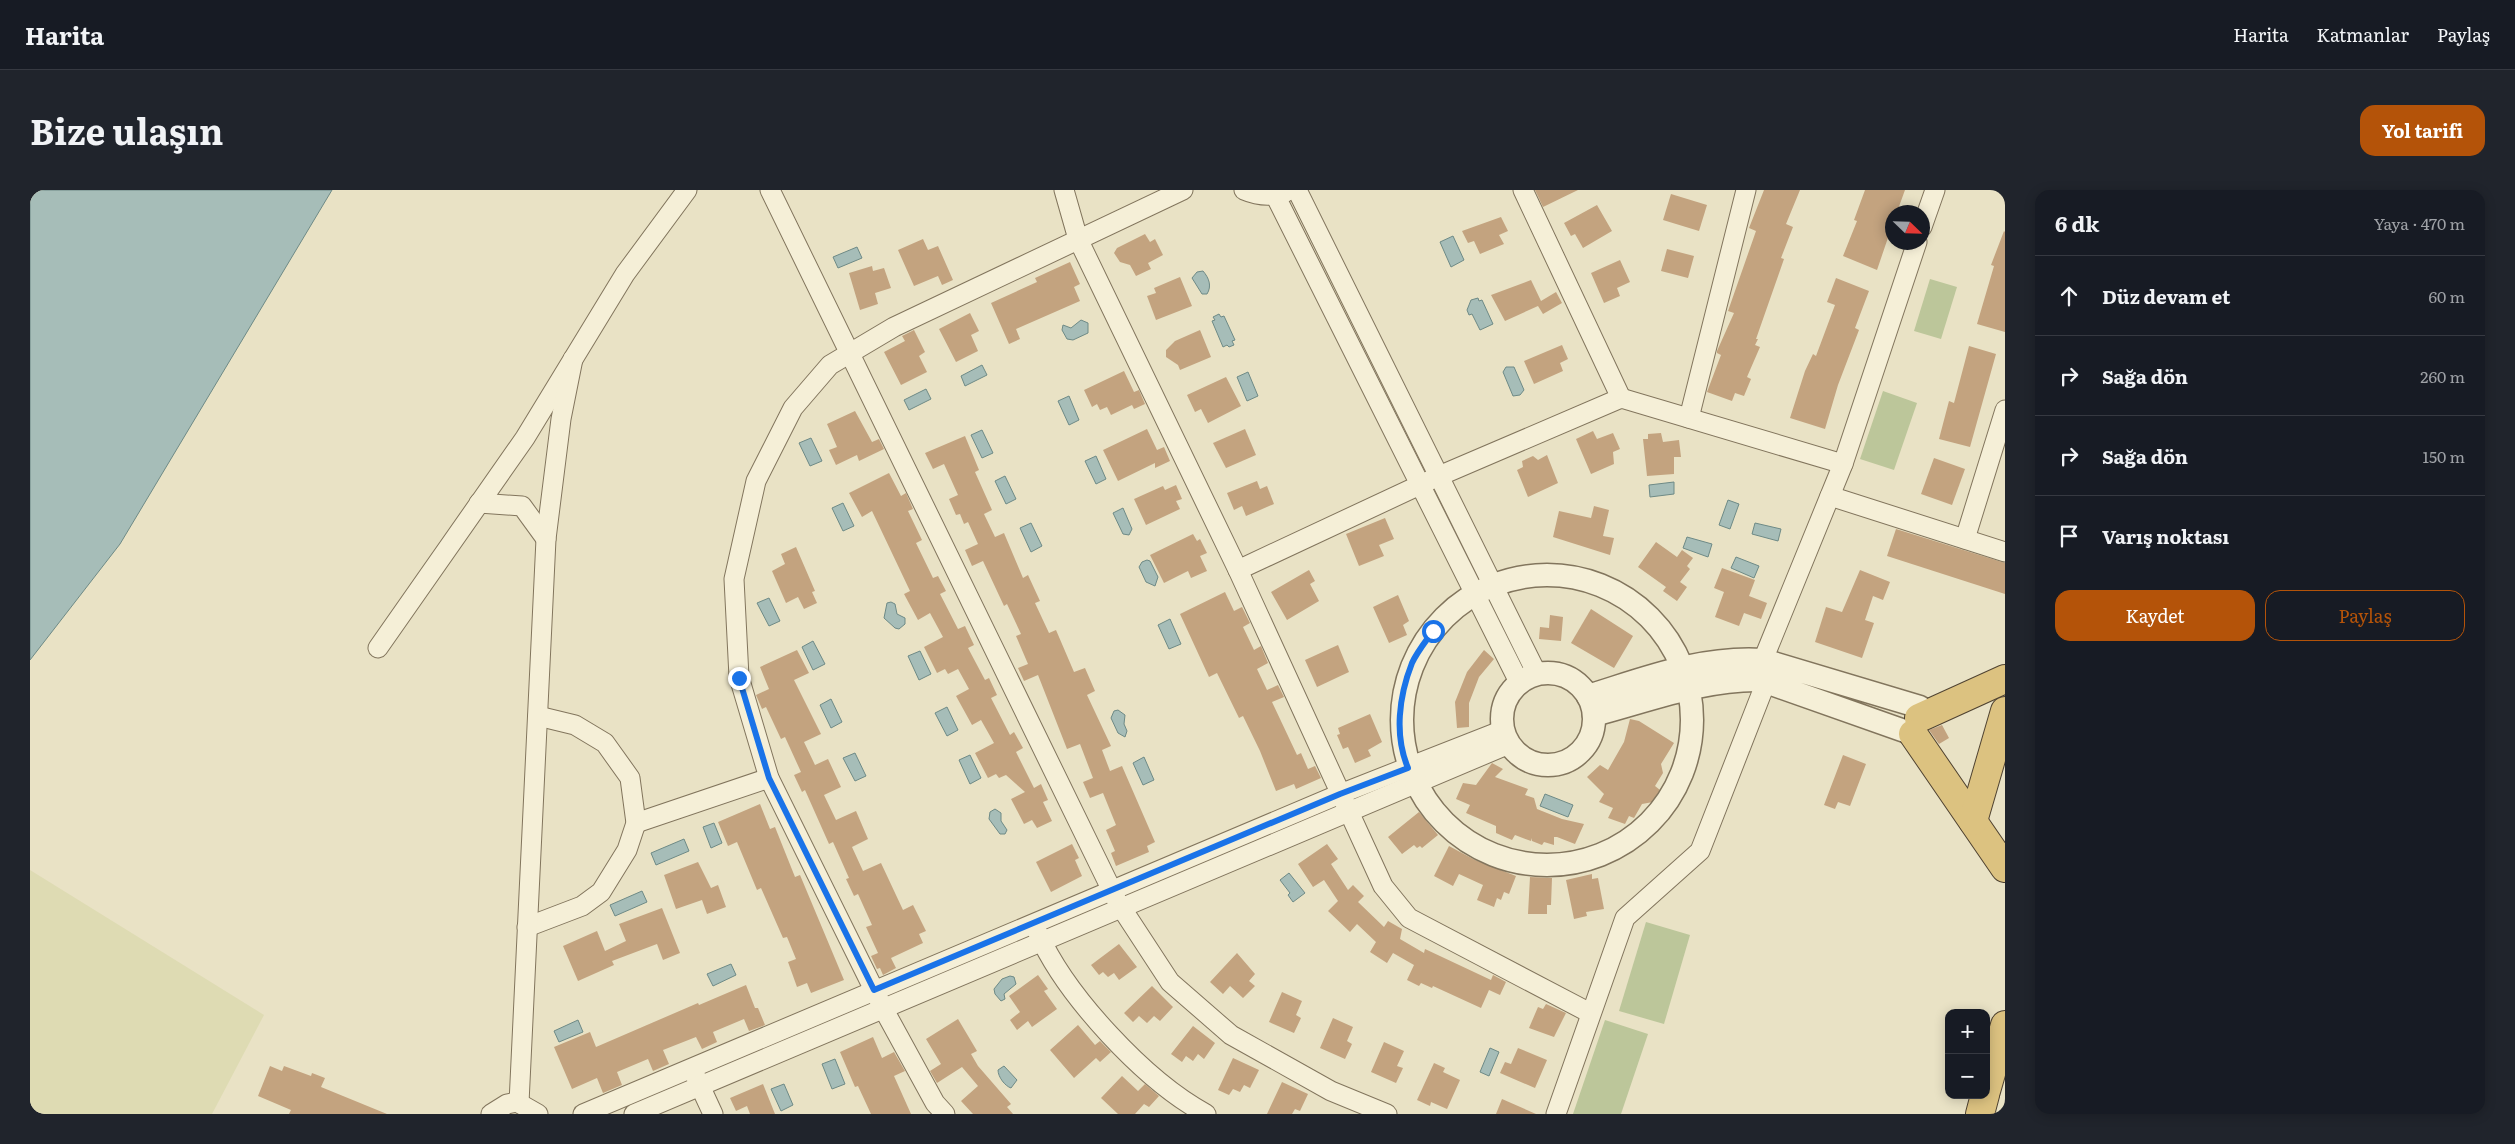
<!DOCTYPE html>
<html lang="tr">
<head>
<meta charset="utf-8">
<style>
  :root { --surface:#171b24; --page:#20242c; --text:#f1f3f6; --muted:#9ea1a6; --line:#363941; --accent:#b45309 }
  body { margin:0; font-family:Literata,serif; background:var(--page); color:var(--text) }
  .controls { position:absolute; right:15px; bottom:15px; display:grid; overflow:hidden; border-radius:10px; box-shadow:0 2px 12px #0003 }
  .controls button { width:45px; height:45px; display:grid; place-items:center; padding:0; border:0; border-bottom:1px solid var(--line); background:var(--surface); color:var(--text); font:25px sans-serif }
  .compass { position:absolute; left:1855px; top:15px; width:45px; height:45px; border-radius:50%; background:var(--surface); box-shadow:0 2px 12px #0003; rotate:113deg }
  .stop { position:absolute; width:15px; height:15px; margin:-11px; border:4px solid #1a73e8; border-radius:50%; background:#fff }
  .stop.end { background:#1a73e8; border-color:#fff; box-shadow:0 1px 5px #0008 }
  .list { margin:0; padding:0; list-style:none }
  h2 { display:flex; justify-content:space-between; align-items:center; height:65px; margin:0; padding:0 20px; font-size:21px }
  h2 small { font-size:16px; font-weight:400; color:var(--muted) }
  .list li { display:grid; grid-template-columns:32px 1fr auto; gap:15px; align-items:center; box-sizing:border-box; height:80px; padding:0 20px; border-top:1px solid var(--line) }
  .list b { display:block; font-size:19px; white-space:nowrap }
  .list em { font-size:16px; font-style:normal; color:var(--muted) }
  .actions { display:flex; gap:10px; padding:15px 20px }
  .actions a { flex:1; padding:11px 0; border:1px solid var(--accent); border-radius:15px; text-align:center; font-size:18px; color:var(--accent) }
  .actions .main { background:var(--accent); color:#fff }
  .icon { flex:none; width:28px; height:28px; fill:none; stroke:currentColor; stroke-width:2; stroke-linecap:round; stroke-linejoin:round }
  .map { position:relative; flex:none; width:1975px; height:924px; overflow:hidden; border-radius:15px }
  header { display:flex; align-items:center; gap:30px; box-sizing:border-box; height:70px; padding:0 25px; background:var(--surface); border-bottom:1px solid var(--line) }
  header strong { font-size:24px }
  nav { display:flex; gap:28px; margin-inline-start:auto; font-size:18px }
  .intro { display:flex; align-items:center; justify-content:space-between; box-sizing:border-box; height:120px; padding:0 30px }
  h1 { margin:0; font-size:35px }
  .button { padding:12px 22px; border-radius:15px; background:var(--accent); color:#fff; font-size:18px; font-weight:700 }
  main { display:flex; gap:30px; padding:0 30px }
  aside { flex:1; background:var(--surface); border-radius:15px; box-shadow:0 2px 12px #0003 }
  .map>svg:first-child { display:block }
</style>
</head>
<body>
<header>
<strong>Harita</strong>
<nav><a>Harita</a><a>Katmanlar</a><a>Paylaş</a></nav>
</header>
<div class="intro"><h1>Bize ulaşın</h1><a class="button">Yol tarifi</a></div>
<main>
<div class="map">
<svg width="1975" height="924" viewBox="0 0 1975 924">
  <rect width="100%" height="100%" fill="#e9e2c5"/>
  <!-- farmland -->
  <path fill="#dedbb3" d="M0 680 234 825 182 924H0Z"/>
  <!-- green -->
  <g fill="#bcc69a">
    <path d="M1900 89 1927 97 1911 149 1884 141Z"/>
    <path d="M1853 201 1887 213 1864 280 1830 269Z"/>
    <path d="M1616 732 1660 745 1634 834 1589 821Z"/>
    <path d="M1575 830 1618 844 1591 924H1543Z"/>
  </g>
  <!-- water -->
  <g fill="#a6bdb8" stroke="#6e8a86">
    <path d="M0 0H302L90 354 0 470Z"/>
    <path d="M1423 46 1434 70 1421 77 1410 52Z"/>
    <path d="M827 57 832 68 808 78 803 67Z"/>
    <path d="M1173 81C1179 88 1182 96 1177 104H1172L1162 88 1167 82Z"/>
    <path d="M1448 108 1449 111 1452 110 1463 134 1450 140 1442 124 1439 125 1437 120 1441 110Z"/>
    <path d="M1189 124 1191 127 1194 126 1205 150 1202 151 1204 155 1199 157 1197 155 1193 157 1182 131 1185 130 1183 127Z"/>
    <path d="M1051 130 1058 133V143L1043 150 1037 149 1032 140 1033 135 1041 138Z"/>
    <path d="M952 175 957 185 935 196 931 186Z"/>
    <path d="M1476 177H1484L1494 200 1490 205 1483 206 1473 182Z"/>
    <path d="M1218 182 1228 206 1217 211 1207 187Z"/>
    <path d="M896 199 901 209 879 220 874 210Z"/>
    <path d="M1039 206 1049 230 1039 235 1028 211Z"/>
    <path d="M952 240 963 263 952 268 941 245Z"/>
    <path d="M781 248 792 271 780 276 769 253Z"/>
    <path d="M1066 266 1076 289 1066 294 1055 271Z"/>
    <path d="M975 286 986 309 976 314 965 291Z"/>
    <path d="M1644 292V304L1620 307 1619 295Z"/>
    <path d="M1698 310 1709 314 1700 339 1689 335Z"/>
    <path d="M813 313 824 336 813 341 802 318Z"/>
    <path d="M1093 318 1102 339 1099 345 1093 344 1083 323Z"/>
    <path d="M1001 333 1012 356 1001 362 990 338Z"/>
    <path d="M1725 333 1751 339 1748 351 1722 344Z"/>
    <path d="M1657 347 1682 354 1678 367 1653 358Z"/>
    <path d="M1706 367 1729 376 1724 388 1701 378Z"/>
    <path d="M1117 370 1120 371 1128 387 1125 396 1116 392 1109 377 1112 372Z"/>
    <path d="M739 408 750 431 739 436 727 413Z"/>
    <path d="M861 412 865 414 867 424 875 428V434L869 439 865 438 854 428 857 413Z"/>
    <path d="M1140 429 1151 454 1139 459 1128 435Z"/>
    <path d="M783 451 795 474 783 480 772 457Z"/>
    <path d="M890 461 901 484 889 490 878 466Z"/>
    <path d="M801 509 812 532 801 538 790 515Z"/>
    <path d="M917 517 928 540 917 546 905 523Z"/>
    <path d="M1088 520 1095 525 1094 534 1097 541 1095 547 1088 543 1081 528 1084 521Z"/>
    <path d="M825 563 836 586 825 591 813 568Z"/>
    <path d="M940 565 951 588 940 594 929 570Z"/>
    <path d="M1114 567 1124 590 1113 595 1103 573Z"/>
    <path d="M1515 604 1543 615 1538 627 1510 616Z"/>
    <path d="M965 619 971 623V631L977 640 975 644H970L959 629 960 622Z"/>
    <path d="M684 633 692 653 681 658 673 637Z"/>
    <path d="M654 649 659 661 626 675 621 663Z"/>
    <path d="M1259 683 1275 703 1263 712 1258 705 1260 703 1250 690Z"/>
    <path d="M612 701 617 712 585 726 580 715Z"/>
    <path d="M701 774 706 785 683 796 677 784Z"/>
    <path d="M980 786 984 787 986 794 974 804 975 809 971 811 965 804 964 799 972 789Z"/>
    <path d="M548 830 553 842 529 852 524 841Z"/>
    <path d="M1460 858 1469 862 1459 886 1450 882Z"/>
    <path d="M805 869 815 894 802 899 792 874Z"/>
    <path d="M974 876 987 890 981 898C975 896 968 887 968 880Z"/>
    <path d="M754 894 763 915 751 921 741 899Z"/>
  </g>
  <!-- building -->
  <g fill="#c3a37f">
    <path d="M1505 0H1548L1513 17Z"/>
    <path d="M1734 0H1770L1756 34 1763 37 1751 68 1754 69 1726 149H1728L1725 155 1730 157 1717 187 1721 189 1714 206 1705 203 1702 211 1677 202 1691 165 1687 163V161L1704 123 1698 121 1726 41 1719 38Z"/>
    <path d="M1835 0H1875L1867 22H1862V36L1847 80 1813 66 1827 31 1824 30Z"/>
    <path d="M1641 4 1677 15 1669 41 1633 30Z"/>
    <path d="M1567 15 1582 41 1553 58 1545 44 1541 46 1534 33Z"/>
    <path d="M1471 27 1478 41 1469 45 1474 54 1450 64 1444 51 1438 53 1432 41Z"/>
    <path d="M1974 41 1975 42V142L1947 134 1964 76 1961 75Z"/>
    <path d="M1115 44 1120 52 1125 49 1133 65 1118 73 1121 79 1106 86 1100 75 1090 72 1084 63 1087 58Z"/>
    <path d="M893 49 898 60 908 56 923 90 912 95 908 86 884 96 868 60Z"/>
    <path d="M1637 59 1664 66 1658 88 1631 81Z"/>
    <path d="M1590 70 1600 92 1587 98 1590 106 1574 113 1561 83Z"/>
    <path d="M1040 72 1050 94 1044 97 1050 111 986 139 990 149 979 154 961 113 1007 92 1005 88Z"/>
    <path d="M842 76 843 81 854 78 861 98 845 103 848 114 830 120 819 83Z"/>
    <path d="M1150 87 1162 116 1126 130 1117 106 1126 103 1124 98Z"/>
    <path d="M1806 88 1839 101 1825 138 1829 140 1808 195 1795 239 1760 228 1775 181 1783 164 1786 166 1805 115 1797 112Z"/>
    <path d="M1501 90 1511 111 1526 102 1532 113 1513 124 1508 116 1475 131 1461 105Z"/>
    <path d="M940 123 949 141 941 145 948 161 926 172 909 139Z"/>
    <path d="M884 140 895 162 889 166 897 182 871 195 854 162 875 151 872 146Z"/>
    <path d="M1170 140 1181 167 1150 180 1148 175 1136 167V160L1145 151Z"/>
    <path d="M1532 155 1538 169 1530 173 1533 181 1504 194 1494 171Z"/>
    <path d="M1939 156 1966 164 1940 257 1909 249 1919 211 1924 213Z"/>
    <path d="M1094 181 1104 202 1109 200 1115 214 1104 219 1102 215 1081 225 1077 217 1070 220 1067 214 1062 217 1054 200Z"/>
    <path d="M1196 187 1211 216 1178 233 1171 219 1165 222 1157 205Z"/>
    <path d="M825 221 842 252 849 249 854 259 829 271 827 265 806 275 799 260 807 257 797 234Z"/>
    <path d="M1117 239 1127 260 1134 257 1140 271 1125 278V273L1088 291 1073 260Z"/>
    <path d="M1215 239 1226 265 1196 278 1183 253Z"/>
    <path d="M1563 241 1567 249 1583 243 1590 259 1583 262 1584 274 1561 284 1546 249Z"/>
    <path d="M1631 243 1633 252 1649 250 1651 267H1644V284L1617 286 1613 249H1618V244Z"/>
    <path d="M935 246 949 280 945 282 962 320 954 324 965 347 974 343 993 388 998 385 1010 411 1005 413 1019 443 1026 440 1044 482 1055 478 1065 501 1057 505 1081 556 1072 560 1080 581 1092 576 1125 652 1117 656 1119 662 1086 676 1081 663 1085 661 1076 640 1086 635 1073 603 1060 608 1053 592 1063 588 1050 554 1037 559 1008 485 994 491 988 478 998 474 986 446 991 444 977 414 974 416 953 371 942 376 935 360 948 354 938 332 934 334 930 324 926 325 919 309 928 305 914 274 903 279 895 263Z"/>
    <path d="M1517 265 1528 293 1498 307 1487 280 1493 277 1492 271 1503 266 1508 270Z"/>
    <path d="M1904 268 1935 279 1922 315 1891 304Z"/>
    <path d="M859 283 871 306 876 303 883 319 878 321 892 350 886 353 903 388 908 386 916 401 910 404 928 439 935 436 944 455 938 458 955 490 959 488 967 505 961 508 980 545 984 542 993 558 986 562 1004 598 1011 594 1018 610 1013 612 1022 631 1007 638 1002 630 994 634 981 609 995 602 976 585 969 588 966 584 958 588 945 563 964 553 951 530 942 535 926 506 939 499 928 479 918 484 915 479 907 483 894 457 913 447 900 423 888 430 874 404 880 401 842 321 832 327 819 303Z"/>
    <path d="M1227 291 1230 299 1237 296 1244 314 1216 326 1212 316 1204 320 1197 303Z"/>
    <path d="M1146 295 1152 309 1146 311 1150 319 1116 335 1104 309 1133 296 1135 300Z"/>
    <path d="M1564 316 1579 320 1573 346 1584 348 1580 365 1523 347 1529 321 1561 328Z"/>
    <path d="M1355 328 1364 349 1349 355 1354 366 1329 376 1316 344Z"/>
    <path d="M1866 339 1975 373V404L1857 366Z"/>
    <path d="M1163 344 1167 351 1170 349 1177 363 1170 366 1177 381 1161 388 1158 381 1134 393 1120 365Z"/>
    <path d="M1626 352 1647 367 1652 360 1663 368 1657 376 1660 379 1650 392 1657 397 1647 411 1633 401 1636 397 1608 377Z"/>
    <path d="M766 357 785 401 782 402 787 413 774 419 768 407 756 413 742 381 755 374 751 364Z"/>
    <path d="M1692 378 1725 390 1719 406 1737 413 1731 429 1714 423 1709 436 1685 427 1694 402 1684 398Z"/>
    <path d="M1279 380 1285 391 1280 394 1289 411 1257 430 1241 402Z"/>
    <path d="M1830 380 1860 392 1853 410 1843 406 1835 430 1844 433 1832 468 1785 452 1796 417 1812 422Z"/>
    <path d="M1195 402 1204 421 1212 417 1220 433 1213 437 1224 460 1231 456 1238 473 1227 479 1237 500 1248 495 1254 507 1242 512 1267 565 1271 563 1278 579 1285 576 1291 588 1266 599 1264 594 1246 601 1230 561 1213 526 1209 528 1187 483 1179 487 1150 424Z"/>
    <path d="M1368 405 1379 431 1373 435 1377 445 1359 453 1343 417Z"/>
    <path d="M1561 419 1603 446 1584 478 1541 453Z"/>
    <path d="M1520 425 1533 427 1531 451 1509 449 1510 437 1519 438Z"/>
    <path d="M1308 455 1319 482 1287 497 1275 470Z"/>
    <path d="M767 460 779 483 764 490 791 544 774 552 785 575 798 569 811 597 794 605 806 630 826 621 838 649 822 657 833 681 851 673 873 720 883 715 896 741 889 744 893 753 861 768 866 778 853 785 850 778 847 779 841 766 848 763 836 737 842 735 828 704 824 706 816 689 819 688 803 652 799 654 775 600 772 602 764 585 771 582 755 547 751 549 736 517 732 519 726 505 739 499 730 477Z"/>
    <path d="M1454 460 1464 469 1449 487 1439 513V537L1427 538 1425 512 1437 482Z"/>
    <path d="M1340 524 1352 552 1338 560 1341 566 1325 573 1318 557 1313 559 1307 545 1310 544 1308 538Z"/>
    <path d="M1600 529 1609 531 1644 553 1631 574 1633 583 1625 596 1630 600 1623 612 1612 614 1604 628 1599 626 1595 634 1578 628 1583 618 1569 612 1574 604 1557 587 1570 575 1578 580 1594 552Z"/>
    <path d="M1912 535 1919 548 1909 554 1899 540Z"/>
    <path d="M1813 565 1836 574 1820 616 1808 612 1805 619 1794 615Z"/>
    <path d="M1462 573 1473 579 1465 587 1498 599 1495 605 1504 608 1507 619 1532 629 1554 634 1545 654 1527 647H1524V655L1514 652 1512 655 1502 651V648L1501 651 1485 645 1482 650 1466 643V636L1436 623 1440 615 1426 609 1433 593 1446 595Z"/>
    <path d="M730 614 740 639 745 637 765 687 770 685 814 790 781 803 777 793 767 797 758 772 766 769 757 747 753 748 731 698 727 700 707 652 698 656 688 632Z"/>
    <path d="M1389 622 1408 645 1392 658 1390 656 1387 658 1384 655 1372 664 1358 647Z"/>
    <path d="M1042 654 1049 668 1045 670 1052 686 1021 702 1006 672Z"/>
    <path d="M1297 654 1308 669 1301 674 1318 700 1323 695 1334 706 1328 712 1354 737 1358 731 1372 739 1370 749 1394 763 1395 759 1461 790 1463 785 1476 792 1470 805 1459 800 1451 818 1403 796 1402 798 1391 793 1389 796 1377 790 1384 775 1363 763 1357 773 1340 762 1346 752 1327 734 1320 742 1298 721 1308 711 1294 690 1283 697 1268 674Z"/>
    <path d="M1419 656 1445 670 1486 686 1479 704 1474 702 1471 710 1467 708 1464 717 1447 710 1453 695 1429 684 1423 696 1404 686Z"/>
    <path d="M668 672 681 698 688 695 696 717 677 724 672 710 646 719 634 685Z"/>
    <path d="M1562 684V689L1568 688 1574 719 1556 722 1557 726 1544 729 1536 690Z"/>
    <path d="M1500 687 1522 688 1521 715H1517V724H1498Z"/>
    <path d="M632 718 650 763 633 770 627 754 582 771 584 775 548 791 533 756 567 741 575 761 596 751 589 734Z"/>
    <path d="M1089 754 1107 777 1089 790 1084 783 1078 787 1073 782 1069 785 1061 775Z"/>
    <path d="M1207 763 1225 784 1219 791 1225 796 1213 808 1200 796 1193 804 1180 792Z"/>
    <path d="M1008 785 1018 799 1014 801 1027 819 1002 837 998 831 987 840 980 830 990 822 979 806Z"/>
    <path d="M716 795 725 818H728L735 835 719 841 714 829 683 842 687 852 672 859 666 847 633 860 639 874 623 881 618 869 587 882 592 895 573 903 567 888 542 899 524 857 560 842 566 857 668 813 669 815Z"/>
    <path d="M1122 796 1143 817 1130 831 1124 826 1117 833 1109 826 1103 832 1094 823Z"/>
    <path d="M1252 802 1272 811 1266 825 1271 828 1264 843 1239 832Z"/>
    <path d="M1516 814 1536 823 1524 847 1499 838 1508 817 1513 819Z"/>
    <path d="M1303 828 1323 837 1317 851 1322 854 1315 869 1290 858Z"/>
    <path d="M928 829 947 861 941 864 948 876 981 914 977 917 983 924H943L931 911 948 896 932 877 907 893 900 881 911 874 896 849Z"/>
    <path d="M1048 835 1065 855 1070 851 1081 862 1070 872 1066 868 1044 888 1020 860Z"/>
    <path d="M1163 836 1185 853 1174 869 1168 864 1163 871 1156 866 1152 872 1141 864Z"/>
    <path d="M843 847 852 868 864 862 875 881 864 886 881 924H841L828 896 825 897 810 862Z"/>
    <path d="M1354 852 1374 861 1367 876 1373 878 1366 893 1341 882Z"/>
    <path d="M1488 858 1517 870 1505 898 1470 883 1475 872 1481 874Z"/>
    <path d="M1203 868 1229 880 1220 898 1214 895 1210 902 1203 899 1199 905 1188 900Z"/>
    <path d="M1404 873 1415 878 1413 882 1430 890 1417 919 1401 912 1400 916 1387 910Z"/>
    <path d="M240 876 252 881 254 876 281 886 282 883 295 888 291 897 357 924H259L261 920 228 906Z"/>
    <path d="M1092 886 1108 901 1115 894 1129 906 1119 917 1114 914 1105 924H1088L1071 908Z"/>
    <path d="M1252 892 1278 904 1270 921 1265 919 1262 924H1237Z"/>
    <path d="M733 894 745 924H720L717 916 706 921 700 908Z"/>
    <path d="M1472 909 1506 924H1466Z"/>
  </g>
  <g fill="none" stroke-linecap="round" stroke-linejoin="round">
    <!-- minor casing -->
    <g stroke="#82755d" stroke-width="21">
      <g id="minor">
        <path d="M740 0 1087 711 1140 792 1201 845 1301 901 1357 924"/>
        <path d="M1034 0 1048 49 1208 380 1353 696 1379 728 1560 823"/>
        <path d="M1214 0C1228 6 1242 7 1256 2"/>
        <path d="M1267 0 1507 484"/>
        <path d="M1493 0 1591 208"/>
        <path d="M1245 5 1490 494"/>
        <path d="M1892 37 1905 0"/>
        <path d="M1659 228 1716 0"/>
        <path d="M1800 306 1975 362"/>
        <path d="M449 313 492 316 516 349"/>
        <path d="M1935 349 1975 220"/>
        <path d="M1208 380 1409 286 1591 208 1813 274"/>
        <path d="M348 458 495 248 595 84 657 0"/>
        <path d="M1733 470 1813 274 1887 52"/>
        <path d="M606 633 739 588"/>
        <path d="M497 737 552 716 571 702 597 660 606 633 600 588 575 553 545 535 508 526"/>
        <path d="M1008 743C1036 806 1115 891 1176 924"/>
        <path d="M665 885 683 924"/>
        <path d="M489 913 516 349 531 229 543 169"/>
        <path d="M461 924 477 914 487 912 508 924"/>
        <path d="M553 924 1310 604 1473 540"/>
        <path d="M604 924 1479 554"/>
        <path d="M915 924 905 913 853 818 739 588 709 487 704 389 726 291 763 218 800 175 864 137 1153 0"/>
        <path d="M1526 924 1595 728 1670 661 1736 492"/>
      </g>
    </g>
    <!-- tertiary casing -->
    <g stroke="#82755d" stroke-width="25">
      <g id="tertiary">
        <circle cx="1517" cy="530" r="145"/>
        <circle cx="1518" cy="529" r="46"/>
        <path d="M1558 506C1616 488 1672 466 1733 470L1890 517 1883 544 1730 490C1674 489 1618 511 1564 525"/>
      </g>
    </g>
    <!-- trunk casing -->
    <g stroke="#504331" stroke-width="30">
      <g id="trunk">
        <path d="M1889 528 1975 489"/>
        <path d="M1883 544 1975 678"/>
        <path d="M1943 631 1975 521"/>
        <path d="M1956 901 1975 835"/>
        <path d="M1950 924 1955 905"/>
      </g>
    </g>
    <!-- minor -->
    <use href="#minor" stroke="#f5efd7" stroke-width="19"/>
    <!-- tertiary -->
    <use href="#tertiary" stroke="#f5efd7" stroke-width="22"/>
    <!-- trunk -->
    <use href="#trunk" stroke="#dcc280" stroke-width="28"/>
  </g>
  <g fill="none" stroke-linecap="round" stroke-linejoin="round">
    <!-- route -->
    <path stroke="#1a73e8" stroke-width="6" d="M709 488 739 588 844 800 1310 604 1378 578C1364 545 1369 506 1382 473 1387 462 1396 451 1403 441"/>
  </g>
</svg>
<div class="controls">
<button>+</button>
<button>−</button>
</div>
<svg class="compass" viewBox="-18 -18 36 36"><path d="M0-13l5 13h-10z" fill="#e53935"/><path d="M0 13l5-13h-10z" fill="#9ea1a6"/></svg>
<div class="stop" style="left:1403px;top:441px"></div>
<div class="stop end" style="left:709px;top:488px"></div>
</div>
<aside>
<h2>6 dk<small>Yaya · 470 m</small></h2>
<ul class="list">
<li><svg class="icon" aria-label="ahead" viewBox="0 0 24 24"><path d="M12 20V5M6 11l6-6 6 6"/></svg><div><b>Düz devam et</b></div><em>60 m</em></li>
<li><svg class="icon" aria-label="right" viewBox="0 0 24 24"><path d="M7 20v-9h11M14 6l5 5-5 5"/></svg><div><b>Sağa dön</b></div><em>260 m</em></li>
<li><svg class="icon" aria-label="right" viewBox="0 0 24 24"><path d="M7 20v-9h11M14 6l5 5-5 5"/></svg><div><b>Sağa dön</b></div><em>150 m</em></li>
<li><svg class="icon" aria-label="arrive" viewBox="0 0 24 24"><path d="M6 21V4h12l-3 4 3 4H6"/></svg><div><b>Varış noktası</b></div></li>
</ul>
<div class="actions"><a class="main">Kaydet</a><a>Paylaş</a></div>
</aside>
</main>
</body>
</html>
